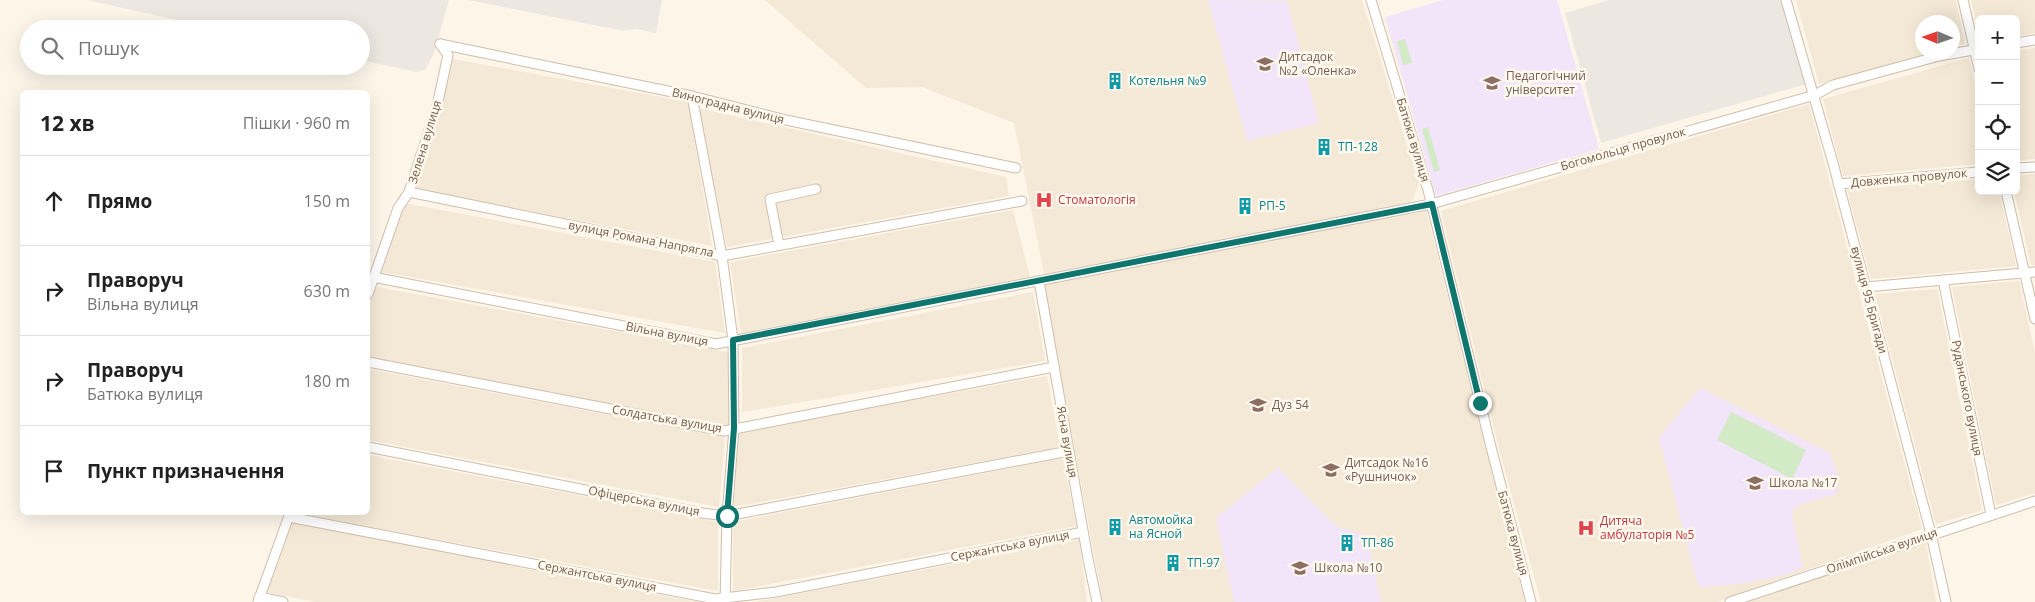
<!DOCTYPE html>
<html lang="uk">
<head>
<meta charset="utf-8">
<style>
  :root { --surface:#fff; --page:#f2f2f2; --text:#222; --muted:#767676; --line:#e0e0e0 }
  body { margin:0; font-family:"Open Sans",sans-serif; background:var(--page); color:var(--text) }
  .controls { position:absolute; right:15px; top:15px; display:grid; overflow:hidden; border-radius:8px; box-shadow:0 5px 20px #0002 }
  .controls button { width:45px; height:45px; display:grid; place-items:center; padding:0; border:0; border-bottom:1px solid var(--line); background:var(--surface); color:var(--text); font:25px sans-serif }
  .compass { position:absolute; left:1915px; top:15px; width:45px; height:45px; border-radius:50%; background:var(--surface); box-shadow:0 5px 20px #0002; rotate:272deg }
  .stop { position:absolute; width:15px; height:15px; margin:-11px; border:4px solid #0f766e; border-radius:50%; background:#fff }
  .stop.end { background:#0f766e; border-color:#fff; box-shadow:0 1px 5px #0008 }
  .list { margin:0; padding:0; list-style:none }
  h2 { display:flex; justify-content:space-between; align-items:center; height:65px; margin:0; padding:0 20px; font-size:21px }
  h2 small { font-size:16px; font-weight:400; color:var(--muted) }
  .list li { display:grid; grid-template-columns:32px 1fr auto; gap:15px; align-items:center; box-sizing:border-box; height:90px; padding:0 20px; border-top:1px solid var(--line) }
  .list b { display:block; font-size:19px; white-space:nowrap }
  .list p { margin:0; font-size:16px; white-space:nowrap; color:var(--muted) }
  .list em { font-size:16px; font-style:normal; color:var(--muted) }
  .icon { flex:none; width:28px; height:28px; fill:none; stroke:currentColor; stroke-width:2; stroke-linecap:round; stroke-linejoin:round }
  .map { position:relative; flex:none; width:2035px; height:602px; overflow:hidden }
  .search { position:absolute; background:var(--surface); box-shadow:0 5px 20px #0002; left:20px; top:20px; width:350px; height:55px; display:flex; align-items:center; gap:12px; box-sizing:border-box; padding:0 18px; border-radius:28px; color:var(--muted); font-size:19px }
  .panel { position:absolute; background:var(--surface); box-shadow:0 5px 20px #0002; left:20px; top:90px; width:350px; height:425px; border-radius:8px }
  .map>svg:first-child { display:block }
</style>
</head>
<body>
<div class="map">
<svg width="2035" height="602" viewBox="0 0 2035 602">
  <rect width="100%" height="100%" fill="#fcf5e8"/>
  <!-- residential -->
  <g fill="#f4e8d6">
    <path d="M765 0H1362L1419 184 1410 205 1044 274 1014 123 922 87 866 88Z"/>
    <path d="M1796 0H1956L1965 44 1953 47 1952 22H1922V52L1933 53 1819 84Z"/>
    <path d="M1971 0H2035V33L2016 36V19H1979V35Z"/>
    <path d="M2035 48V159L2016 161V51Z"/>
    <path d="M1969 58 1979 103V164L1843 176 1823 99Z"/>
    <path d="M453 59 688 102 712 246 416 189Z"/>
    <path d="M1809 104 1922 529 1717 602H1541L1498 445 1441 211Z"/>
    <path d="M698 108 1006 177 1009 196 727 247Z"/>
    <path d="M2035 174V265H2031L2014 191H2016V176Z"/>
    <path d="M1979 179V191H1999L2016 266 1871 279 1847 190Z"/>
    <path d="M404 203 715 262 725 333 382 272Z"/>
    <path d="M1013 210 1030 277 741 333 730 262Z"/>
    <path d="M1426 211 1525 602H1103L1044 284Z"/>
    <path d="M2019 281 2035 353V493L1996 505 1952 287Z"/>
    <path d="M377 287 727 352 729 356 730 424 724 428 368 357V304L372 290Z"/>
    <path d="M1937 289 1982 510 1936 524 1875 294Z"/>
    <path d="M1033 292 1045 361 742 412V348Z"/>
    <path d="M368 369 725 437 719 507 368 440Z"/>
    <path d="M1047 376 1060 447 734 507 738 431Z"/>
    <path d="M368 455 718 522V591L295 513 368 512Z"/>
    <path d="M1063 458 1076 526 733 591V522Z"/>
    <path d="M292 523 696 602H316L266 592Z"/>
    <path d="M1079 540 1087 602H755Z"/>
    <path d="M1926 543 1936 602H1745Z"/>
  </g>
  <!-- industrial -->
  <g fill="#ede7e1">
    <path d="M87 0H449L434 53 425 70 416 72 361 60V29H219Z"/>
    <path d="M468 0H662L656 33 636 29 624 31Z"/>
    <path d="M1609 0H1787L1810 83 1601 143 1565 13Z"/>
  </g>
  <!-- education -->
  <g fill="#f2e4f9">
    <path d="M1208 0 1287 1 1319 123 1247 141Z"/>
    <path d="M1443 0H1557L1599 149 1436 196 1385 17Z"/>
    <path d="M1700 388 1830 453 1838 476V490L1836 494 1798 505 1793 510 1792 517 1803 567 1785 575 1746 583 1701 587 1698 585 1659 438Z"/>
    <path d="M1278 468 1337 527 1366 535 1381 602H1234L1216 518Z"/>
  </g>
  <!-- green -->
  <g fill="#d2eac6">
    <path d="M1405 39 1412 63 1403 65 1397 41Z"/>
    <path d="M1428 127 1440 170 1434 172 1422 129Z"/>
    <path d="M1731 412 1806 450 1792 479 1717 440Z"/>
  </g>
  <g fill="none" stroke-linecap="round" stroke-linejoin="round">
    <!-- minor casing -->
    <g stroke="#cebead" stroke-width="11">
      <g id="minor">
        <path d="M1371 0 1428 190 1491 447 1531 602"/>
        <path d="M1786 0 1833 163 1931 534 1946 602"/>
        <path d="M1963 0 1979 69"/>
        <path d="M2016 43 2035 40"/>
        <path d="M440 44 692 96 786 120 1016 168"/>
        <path d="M692 96 722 256 733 340 734 428 727 516 725 602"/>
        <path d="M2016 168 2035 167"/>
        <path d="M1838 184 1979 172"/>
        <path d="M2006 191 2035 319"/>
        <path d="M409 192 722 256 1022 201"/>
        <path d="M779 245 770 199 816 189"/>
        <path d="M373 277 716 344 1431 204 1815 95 1833 85 1939 56 1979 49"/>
        <path d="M1943 280 1991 515"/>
        <path d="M1039 281 1088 559 1097 602"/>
        <path d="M1866 287 2035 272"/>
        <path d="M368 294 398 208 409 192 437 106 448 55 440 44"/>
        <path d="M368 362 724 431 1054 367"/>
        <path d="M368 447 702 513 727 516 1069 451"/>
        <path d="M289 517 715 599 776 592 1083 532"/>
        <path d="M259 597 283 602"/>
        <path d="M258 602 290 513"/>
        <path d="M1730 602 2035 501"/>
      </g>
    </g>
    <!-- minor -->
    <use href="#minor" stroke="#fff" stroke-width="9"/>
  </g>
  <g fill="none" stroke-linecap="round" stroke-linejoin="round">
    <!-- route -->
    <path stroke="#0f766e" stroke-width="6" d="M727 516 734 428 733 340 1432 204 1480 403"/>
  </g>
  <!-- icons -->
  <defs>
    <g id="school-bare" transform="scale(1.35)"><path d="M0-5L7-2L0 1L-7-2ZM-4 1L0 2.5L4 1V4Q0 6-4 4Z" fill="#8d6e63" stroke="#fff9ee" stroke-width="2.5" paint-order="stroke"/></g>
    <g id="building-bare" transform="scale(1.35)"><path d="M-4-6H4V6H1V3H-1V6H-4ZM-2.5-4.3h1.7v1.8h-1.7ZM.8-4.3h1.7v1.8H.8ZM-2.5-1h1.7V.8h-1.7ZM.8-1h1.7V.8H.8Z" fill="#0f9aa8" stroke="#fff9ee" stroke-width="2.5" paint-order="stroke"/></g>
    <g id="university-bare" transform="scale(1.35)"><path d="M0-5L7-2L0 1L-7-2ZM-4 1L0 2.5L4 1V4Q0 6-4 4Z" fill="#8d6e63" stroke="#fff9ee" stroke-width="2.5" paint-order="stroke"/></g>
    <g id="hospital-bare" transform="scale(1.35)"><path d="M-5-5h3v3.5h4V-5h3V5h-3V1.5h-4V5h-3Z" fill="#e0444e" stroke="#fff9ee" stroke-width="2.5" paint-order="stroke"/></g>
  </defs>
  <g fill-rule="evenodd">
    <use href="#school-bare" x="1265" y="64"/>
    <use href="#building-bare" x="1115" y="81"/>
    <use href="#university-bare" x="1492" y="83"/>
    <use href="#building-bare" x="1324" y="147"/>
    <use href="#hospital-bare" x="1044" y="200"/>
    <use href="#building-bare" x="1245" y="206"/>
    <use href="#school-bare" x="1258" y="405"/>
    <use href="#school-bare" x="1331" y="470"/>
    <use href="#school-bare" x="1755" y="483"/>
    <use href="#building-bare" x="1115" y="527"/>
    <use href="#hospital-bare" x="1586" y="528"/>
    <use href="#building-bare" x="1347" y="543"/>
    <use href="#building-bare" x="1173" y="563"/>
    <use href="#school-bare" x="1300" y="568"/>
  </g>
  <g text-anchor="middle" stroke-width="5" stroke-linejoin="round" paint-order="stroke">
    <!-- education labels -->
    <g font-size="12" fill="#785e54" stroke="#fff9ee" text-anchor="start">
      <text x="1279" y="61">Дитсадок<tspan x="1279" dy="14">№2 «Оленка»</tspan></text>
      <text x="1506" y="80">Педагогічний<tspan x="1506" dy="14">університет</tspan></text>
      <text x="1272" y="409">Дуз 54</text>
      <text x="1345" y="467">Дитсадок №16<tspan x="1345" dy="14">«Рушничок»</tspan></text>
      <text x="1769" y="487">Школа №17</text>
      <text x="1314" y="572">Школа №10</text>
    </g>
    <!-- culture labels -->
    <g font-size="12" fill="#0d838f" stroke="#fff9ee" text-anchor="start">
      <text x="1129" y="85">Котельня №9</text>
      <text x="1338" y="151">ТП-128</text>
      <text x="1259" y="210">РП-5</text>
      <text x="1129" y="524">Автомойка<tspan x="1129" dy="14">на Ясной</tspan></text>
      <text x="1361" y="547">ТП-86</text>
      <text x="1187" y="567">ТП-97</text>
    </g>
    <!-- street labels -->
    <g font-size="12" fill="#775d4b" stroke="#fff9ee">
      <text transform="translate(728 106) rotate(14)" y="4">Виноградна вулиця</text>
      <text transform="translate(1413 140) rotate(73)" y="4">Батюка вулиця</text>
      <text transform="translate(425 142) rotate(-73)" y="4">Зелена вулиця</text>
      <text transform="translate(1623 149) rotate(-16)" y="4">Богомольця провулок</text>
      <text transform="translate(1909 178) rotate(-5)" y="4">Довженка провулок</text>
      <text transform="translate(641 239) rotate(11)" y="4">вулиця Романа Напрягла</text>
      <text transform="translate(1869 300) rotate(75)" y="4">вулиця 95 Бригади</text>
      <text transform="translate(667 334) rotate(11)" y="4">Вільна вулиця</text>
      <text transform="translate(1967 398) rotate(79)" y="4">Руданського вулиця</text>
      <text transform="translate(667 419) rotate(10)" y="4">Солдатська вулиця</text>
      <text transform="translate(1067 442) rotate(80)" y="4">Ясна вулиця</text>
      <text transform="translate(644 501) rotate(11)" y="4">Офіцерська вулиця</text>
      <text transform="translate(1513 533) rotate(75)" y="4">Батюка вулиця</text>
      <text transform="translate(1010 546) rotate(-11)" y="4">Сержантська вулиця</text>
      <text transform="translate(1882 551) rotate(-19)" y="4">Олімпійська вулиця</text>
      <text transform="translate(597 576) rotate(11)" y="4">Сержантська вулиця</text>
    </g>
    <!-- health labels -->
    <g font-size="12" fill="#be3a42" stroke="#fff9ee" text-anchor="start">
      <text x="1058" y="204">Стоматологія</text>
      <text x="1600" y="525">Дитяча<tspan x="1600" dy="14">амбулаторія №5</tspan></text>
    </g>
  </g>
</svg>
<div class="controls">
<button>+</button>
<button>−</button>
<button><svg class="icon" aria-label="locate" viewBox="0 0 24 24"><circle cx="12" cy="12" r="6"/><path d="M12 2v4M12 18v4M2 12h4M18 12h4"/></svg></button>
<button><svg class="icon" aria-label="layers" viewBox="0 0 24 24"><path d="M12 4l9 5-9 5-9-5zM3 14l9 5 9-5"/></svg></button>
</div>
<svg class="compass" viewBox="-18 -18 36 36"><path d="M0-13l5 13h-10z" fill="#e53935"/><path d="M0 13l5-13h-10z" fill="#767676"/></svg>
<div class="stop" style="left:727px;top:516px"></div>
<div class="stop end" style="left:1480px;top:403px"></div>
<div class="search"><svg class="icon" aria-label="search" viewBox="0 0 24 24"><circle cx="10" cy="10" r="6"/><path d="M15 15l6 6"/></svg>Пошук</div>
<section class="panel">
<h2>12 хв<small>Пішки · 960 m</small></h2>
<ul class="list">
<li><svg class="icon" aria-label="ahead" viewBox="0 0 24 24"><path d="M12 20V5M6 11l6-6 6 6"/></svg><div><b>Прямо</b></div><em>150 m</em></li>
<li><svg class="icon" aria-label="right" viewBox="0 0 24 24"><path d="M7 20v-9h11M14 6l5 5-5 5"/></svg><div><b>Праворуч</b><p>Вільна вулиця</p></div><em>630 m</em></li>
<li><svg class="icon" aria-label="right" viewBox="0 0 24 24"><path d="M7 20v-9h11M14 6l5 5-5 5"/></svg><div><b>Праворуч</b><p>Батюка вулиця</p></div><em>180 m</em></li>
<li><svg class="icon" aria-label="arrive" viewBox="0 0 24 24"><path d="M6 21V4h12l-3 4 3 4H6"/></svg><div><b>Пункт призначення</b></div></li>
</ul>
</section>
</div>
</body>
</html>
